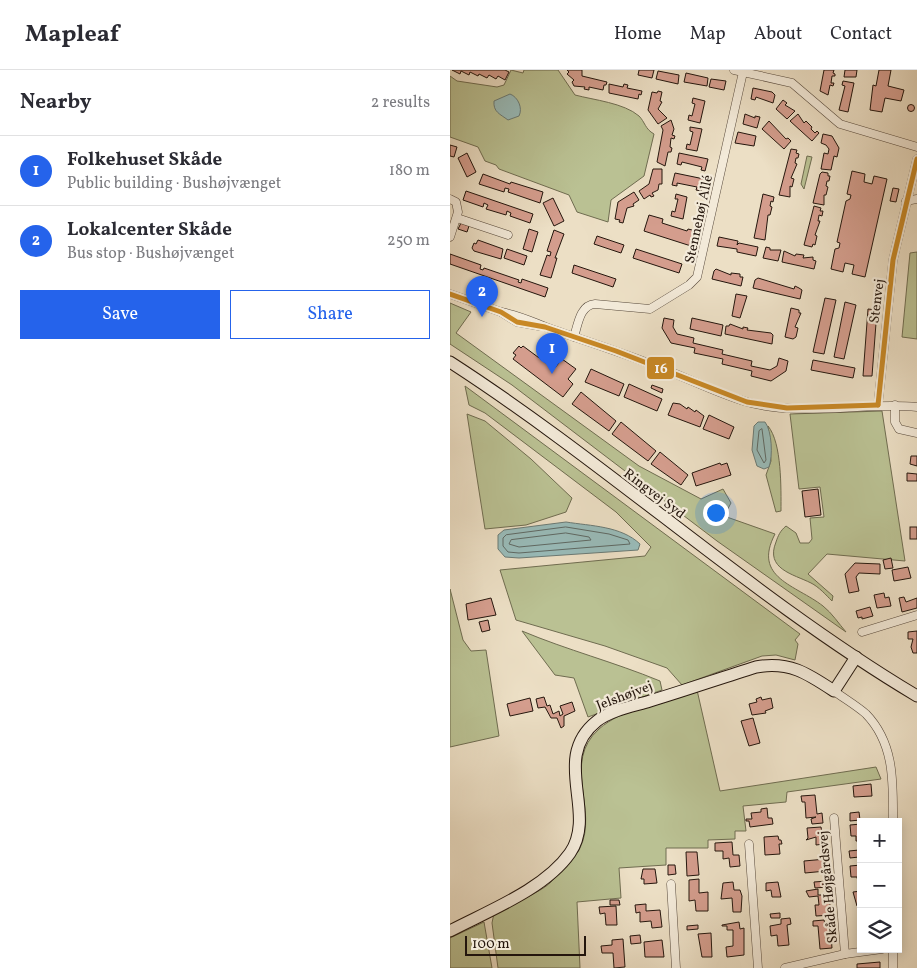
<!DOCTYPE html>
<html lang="en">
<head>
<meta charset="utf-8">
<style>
  :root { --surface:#fff; --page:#f7f7f7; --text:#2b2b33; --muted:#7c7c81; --line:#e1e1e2; --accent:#2563eb }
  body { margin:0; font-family:Vollkorn,serif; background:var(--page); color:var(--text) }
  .controls { position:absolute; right:15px; bottom:15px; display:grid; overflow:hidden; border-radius:0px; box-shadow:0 2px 12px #0003 }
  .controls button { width:45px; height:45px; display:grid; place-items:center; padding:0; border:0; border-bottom:1px solid var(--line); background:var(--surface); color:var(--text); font:25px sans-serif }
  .scale { position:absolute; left:15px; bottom:12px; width:121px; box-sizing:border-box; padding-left:5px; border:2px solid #24160d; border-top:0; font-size:14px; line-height:18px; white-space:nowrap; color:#24160d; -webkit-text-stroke:4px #f3ead9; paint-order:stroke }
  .you { position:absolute; left:265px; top:442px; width:18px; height:18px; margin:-12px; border:4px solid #fff; border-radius:50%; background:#1a73e8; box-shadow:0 0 0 8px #1a73e833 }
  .badge { display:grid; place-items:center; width:32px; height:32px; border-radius:50%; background:var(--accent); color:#fff; font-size:16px; font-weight:700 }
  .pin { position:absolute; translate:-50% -41px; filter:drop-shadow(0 1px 2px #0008) }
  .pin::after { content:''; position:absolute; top:26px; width:18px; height:15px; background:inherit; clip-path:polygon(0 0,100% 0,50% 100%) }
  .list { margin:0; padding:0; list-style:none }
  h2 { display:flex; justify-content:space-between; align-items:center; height:65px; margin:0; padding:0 20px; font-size:21px }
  h2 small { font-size:16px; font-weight:400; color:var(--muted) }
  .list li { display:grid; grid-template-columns:32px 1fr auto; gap:15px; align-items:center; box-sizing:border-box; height:70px; padding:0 20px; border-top:1px solid var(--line) }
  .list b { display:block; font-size:19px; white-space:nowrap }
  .list p { margin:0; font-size:16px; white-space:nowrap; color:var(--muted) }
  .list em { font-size:16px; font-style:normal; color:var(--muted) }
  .actions { display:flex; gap:10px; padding:15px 20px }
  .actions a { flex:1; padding:11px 0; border:1px solid var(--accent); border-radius:0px; text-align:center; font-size:18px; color:var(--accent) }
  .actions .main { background:var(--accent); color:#fff }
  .icon { flex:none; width:28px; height:28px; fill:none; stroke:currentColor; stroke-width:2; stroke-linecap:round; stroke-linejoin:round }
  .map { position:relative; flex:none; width:467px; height:898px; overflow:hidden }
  header { display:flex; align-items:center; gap:30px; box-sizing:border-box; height:70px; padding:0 25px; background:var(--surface); border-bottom:1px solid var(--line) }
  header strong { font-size:24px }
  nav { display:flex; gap:28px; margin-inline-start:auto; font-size:18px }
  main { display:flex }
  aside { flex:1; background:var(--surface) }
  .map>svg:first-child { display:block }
</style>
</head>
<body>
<header>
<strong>Mapleaf</strong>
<nav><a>Home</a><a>Map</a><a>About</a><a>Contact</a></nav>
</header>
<main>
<aside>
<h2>Nearby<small>2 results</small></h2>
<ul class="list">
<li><span class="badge">1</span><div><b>Folkehuset Skåde</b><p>Public building · Bushøjvænget</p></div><em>180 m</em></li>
<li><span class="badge">2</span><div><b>Lokalcenter Skåde</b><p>Bus stop · Bushøjvænget</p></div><em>250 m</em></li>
</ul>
<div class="actions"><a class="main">Save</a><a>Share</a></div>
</aside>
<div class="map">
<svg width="467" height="898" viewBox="0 0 467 898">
  <rect width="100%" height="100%" fill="#ecdfc5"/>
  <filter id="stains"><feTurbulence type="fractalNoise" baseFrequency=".004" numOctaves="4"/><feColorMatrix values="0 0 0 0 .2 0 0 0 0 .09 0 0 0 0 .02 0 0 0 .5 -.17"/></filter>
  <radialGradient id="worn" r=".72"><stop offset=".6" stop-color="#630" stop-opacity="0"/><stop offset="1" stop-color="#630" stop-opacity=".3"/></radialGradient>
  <!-- green -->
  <g fill="#bac193" stroke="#6f6c50">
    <path d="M61 0 73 3 74 0H108L125 25C144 30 174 33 189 46 195 52 195 59 204 64L194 106 161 130 158 152 127 142 119 125 49 99 46 95 35 91 28 77 0 67V6L7 11 47 17 54 15Z"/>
    <path d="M357 86 362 87 354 119 351 114Z"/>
    <path d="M467 182V269L452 267 460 183Z"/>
    <path d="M0 233 21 242 6 263 189 396 251 429 273 419 281 433 274 446 325 464C302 508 346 515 373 536 382 543 389 554 396 562L267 471 62 315 0 274Z"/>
    <path d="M15 316 350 564 345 570 348 574 345 590 326 585 312 586 232 615 217 598 155 576 66 550 50 500 195 486 201 477 166 442 35 343 19 335Z"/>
    <path d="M432 341 455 491 377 484 358 504 383 526 382 531C376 525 369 517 361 513 343 504 315 499 326 472 328 466 330 461 336 456L346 463 350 473H359L362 469 360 448 374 447 370 417 349 419 340 344Z"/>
    <path d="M17 344 35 351 81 389 122 428 116 442 76 455 35 459Z"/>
    <path d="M318 356C332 373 331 419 331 441L326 442 316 405 321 391Z"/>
    <path d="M0 519 13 570 21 581 36 580 49 666 0 677Z"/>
    <path d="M72 561C117 580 164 592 210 611L212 620 138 647 124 608 105 605Z"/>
    <path d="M247 620 270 721 426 697 431 709 337 722 336 732 293 736 296 761H285V769L258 770V778H216V795L169 798 171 828 127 832 130 898H48L42 853 44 843C59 835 90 823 101 812 106 807 109 800 115 794 120 789 127 785 130 778 149 740 111 693 149 659 171 639 218 630 247 620Z"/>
    <path d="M34 852 42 898H0V868Z"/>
  </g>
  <!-- water -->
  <g fill="#99bcba" stroke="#6a7a75">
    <path d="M60 24C68 27 73 38 69 46L58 50C50 44 43 42 44 31Z"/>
    <path d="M308 352H315C322 361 323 386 319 397L314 399 307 396 302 380 304 356Z"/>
    <path d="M116 452C141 456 171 456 190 474L188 480 69 488 55 487 48 479V465L54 460Z"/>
  </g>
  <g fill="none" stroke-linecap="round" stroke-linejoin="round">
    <!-- shore -->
    <g stroke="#5e6964" stroke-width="1">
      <path d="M312 359 316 390 314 393 307 380 309 361Z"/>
      <path d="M116 457 159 464 178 470 180 474 69 483 58 482 53 476V468L56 465Z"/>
      <path d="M116 463 139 467 141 470 69 477 59 474 61 470Z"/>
    </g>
  </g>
  <!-- building -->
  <g fill="#d49d8d" stroke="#24160d">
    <path d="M2 0H55L59 2 55 10 48 6 46 9 39 5 37 8 29 4 28 6 20 2 19 5 11 1 10 4Z"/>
    <path d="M117 0H132V6L157 12 156 15H154L153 20 139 17V20L134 19 135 17 124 16 122 12 124 10 117 4 119 2Z"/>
    <path d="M189 0H204L202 8 188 5Z"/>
    <path d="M374 0H384L383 3 385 4V6H382L381 13H384L383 16 380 15 378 25 370 21Z"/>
    <path d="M395 0H407L406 7H394Z"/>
    <path d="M429 0H441L438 16 454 20 451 31 435 28 432 42 420 40 423 15 426 16Z"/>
    <path d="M208 1 229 5 228 14 206 9Z"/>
    <path d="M236 3 258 8 257 16 234 12Z"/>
    <path d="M261 9 276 11 274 20 259 17Z"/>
    <path d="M393 11 404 13 398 42 389 40 395 16 392 15Z"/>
    <path d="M159 14 173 17 174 14 178 15 177 18 192 21 191 25 189 24 188 29 159 23Z"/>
    <path d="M303 18 322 22 325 25 323 33 306 27 305 30 301 29Z"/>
    <path d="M208 21 212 22 210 31 212 32 208 39 217 48 208 54 198 40 202 22 207 23Z"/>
    <path d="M243 28 255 31 250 53 238 50 239 45 242 46 245 34 242 33Z"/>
    <path d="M333 30 337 33 335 35 345 41 337 49 326 39Z"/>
    <circle cx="461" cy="38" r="3.5"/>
    <path d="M295 44 305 48V46L310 47 307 58 293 54Z"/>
    <path d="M348 44 354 53 356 51 362 57 361 59 365 63 367 61 369 63 362 71 340 51Z"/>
    <path d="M221 50 224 59 222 65 225 66 224 69 221 68 220 77 222 78 221 82H218L215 96 207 92 213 60 211 56Z"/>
    <path d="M319 51 336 69 338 68 341 71 334 79 312 59Z"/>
    <path d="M240 57 252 59 247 81 236 79 237 74 240 75 243 62 240 61Z"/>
    <path d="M288 62 306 66 304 76 285 73Z"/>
    <path d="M373 64 382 66 389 78 387 87 384 86 381 100 371 99 374 83 378 84 379 79 376 75 371 73Z"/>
    <path d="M0 75 7 77 4 87 0 86Z"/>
    <path d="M341 79 347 80 346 83 349 84 348 88H346L345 93 347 94 341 108 344 109 342 117 340 116V127L329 125Z"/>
    <path d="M17 83 26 102 17 107 8 88Z"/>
    <path d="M229 83 258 89 255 101 251 100 252 97 232 92 231 95 227 94Z"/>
    <path d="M203 99H212V114H209L208 120 202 123 204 126 201 127 200 125 194 129 189 121 199 114Z"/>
    <path d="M402 101 415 104 414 112 422 114 424 106 437 109 415 207 402 204 404 195 395 193 393 202 381 199 385 179 389 178 390 173 387 172 396 131 400 129 401 125 397 124Z"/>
    <path d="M372 102 378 103V106H380L379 111H377L376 116 378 117 376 125H374V135L363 133 370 104Z"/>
    <path d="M225 103 254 109 251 121 246 120 247 117 227 113V116L222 115Z"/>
    <path d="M33 104 60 114 61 112 93 122 90 133 58 122 59 119 55 118 54 122 29 114Z"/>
    <path d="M443 118 449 119 446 132 440 131Z"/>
    <path d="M16 121 83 144 80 153 60 146 61 143 57 141 56 145 36 139 38 135 34 133 33 137 13 130Z"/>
    <path d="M184 122 189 130 183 134 184 136 177 138 173 153 169 152 170 150 165 149 168 132Z"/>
    <path d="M226 124 237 127 233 149 221 146 222 141 225 142 228 129H225Z"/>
    <path d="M313 124 324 127 323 132 321 131 320 136 322 137 320 145H318L315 170 304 168Z"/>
    <path d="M103 128 114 151 104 156 93 133Z"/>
    <path d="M364 136 371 138 370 141H373L372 146 369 145 368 151H370L365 165 367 166 365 175 363 174 362 177 354 175Z"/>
    <path d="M199 145 213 149 212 153 237 161 238 159 246 161 241 176 194 161Z"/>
    <path d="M11 153 19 156 17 162 8 159Z"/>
    <path d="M79 159 88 162 82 182 73 179Z"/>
    <path d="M104 160 114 164 105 188H107L101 208 90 205 97 185 100 186 101 182 97 181Z"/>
    <path d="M147 166 174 175 171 183 144 174Z"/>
    <path d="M269 167 288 171 287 175 289 173 308 177 306 186 287 182V179L267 176Z"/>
    <path d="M28 170 53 179 51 189 24 181 22 178 24 173 26 174Z"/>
    <path d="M316 177 320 178V180H331L328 191 313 188Z"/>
    <path d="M57 179 77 186 74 195 54 188Z"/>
    <path d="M186 179 232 194 229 203 183 188Z"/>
    <path d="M334 181 345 186 346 184 354 185 353 188 363 187V190L366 191 364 199 332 192Z"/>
    <path d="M0 184 31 195 30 199 33 200 34 198 69 210 68 212 71 213 72 209 98 218 95 227 0 194Z"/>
    <path d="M124 195 166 209 163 217 122 203Z"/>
    <path d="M266 199 281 205V203L290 204V207H293L291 216 262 209 264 201Z"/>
    <path d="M308 208 344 219 345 216 349 218 352 220 350 229 303 218 305 210Z"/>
    <path d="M286 224 297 226 290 248 282 246Z"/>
    <path d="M375 228 386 230 374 284 363 282Z"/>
    <path d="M395 232 406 235 394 289 384 287Z"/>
    <path d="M341 238 349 240V243H351L345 257 348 258 346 267 343 269 335 267Z"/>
    <path d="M418 239 427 240 422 306H413Z"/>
    <path d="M214 248 224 250 223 257 227 264 244 268 243 273 273 280 272 284 302 291 301 296 320 300 327 296 329 288 338 291 336 301 321 311 301 306 302 301 272 294 273 289 244 283 245 278 221 273 212 258Z"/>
    <path d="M242 248 273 255 271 266 240 259Z"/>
    <path d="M280 254 293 259V257L298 258 297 260 321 263 323 265 322 274 275 264 276 256H279Z"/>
    <path d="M69 276 71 278 73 276 104 299 112 289 126 299 118 309 123 314 113 327 63 289 66 285 63 283Z"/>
    <path d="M363 290 405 298 403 308 361 300Z"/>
    <path d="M141 299 174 314 169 326 135 312Z"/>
    <path d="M179 314 212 329 207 341 174 327Z"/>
    <path d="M202 315 213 319 212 323 201 318Z"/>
    <path d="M131 322 166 351 159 361 122 334Z"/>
    <path d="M223 333 230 334 237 339 238 337 245 342 246 340 254 346 250 357 218 345Z"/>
    <path d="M259 345 284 357 279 369 253 359Z"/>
    <path d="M171 352 206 381 198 391 162 364Z"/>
    <path d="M210 382 238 405 231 415 201 394Z"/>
    <path d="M461 386H467V396L460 394Z"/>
    <path d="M270 393 271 395 277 393 281 405 246 416 242 403Z"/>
    <path d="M457 403 467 404V411H457Z"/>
    <path d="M368 419 371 445 355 447 352 421Z"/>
    <rect x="460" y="457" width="7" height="12"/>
    <path d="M441 488 443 498 435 499 433 490Z"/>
    <path d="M405 493 430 494V504L409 503 406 507 409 521 399 523 395 504Z"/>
    <path d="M458 497 461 508 444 511 442 500Z"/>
    <path d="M434 523 435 528 439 527 441 536 427 538 424 525Z"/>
    <path d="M454 527 456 532 467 528V538L452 542 449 528Z"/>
    <path d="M41 528 46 545 18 550 16 534Z"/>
    <path d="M420 537 423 546 412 549V547L408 548 406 541Z"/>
    <path d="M38 550 40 560 32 562 29 552Z"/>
    <path d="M467 561V583H463L461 577 463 569H458V562Z"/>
    <path d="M94 627 97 636 100 635 103 644 109 641 110 646 113 644 110 636 122 632 125 641 114 646V656L111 658 107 648H101L95 637 88 638 86 629Z"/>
    <path d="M311 627 312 630 321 628 323 638 315 641 316 643 302 645 299 634 307 632 306 629Z"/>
    <path d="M80 628 83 641 60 646 57 634Z"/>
    <path d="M303 648 310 673 299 676 291 651Z"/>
    <path d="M421 714 422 726 404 727 403 716Z"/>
    <path d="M365 725 367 744 372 743 373 753 362 754 361 749 366 747 356 748 355 732H352L351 726Z"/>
    <path d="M317 738 318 748H322L323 754 300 757 299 751H296V749H302L301 743 311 742V739Z"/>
    <path d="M409 742 410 750 400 751V743Z"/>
    <path d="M411 754V771H406V766H401L400 755Z"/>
    <path d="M371 757 374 774 366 775V767L356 770 358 768 357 758Z"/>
    <path d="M328 766 329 770H331L332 774H329L330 784 315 785 314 767Z"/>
    <path d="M282 772 283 785H289L290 796 280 797 279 788 273 789V781H265V773Z"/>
    <path d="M409 780V787L400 788 399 781Z"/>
    <path d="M236 782H247L249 805 237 806Z"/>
    <path d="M376 789V801L355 803 354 791Z"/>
    <path d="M218 795H225L226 804 218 805Z"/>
    <path d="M411 795V813L408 812 407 807H401L400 796Z"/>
    <path d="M193 799H205L207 813 194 814V809H191Z"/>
    <path d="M249 809V823L258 822V841H246L245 830 239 831V810Z"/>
    <path d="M377 811V817L365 818 364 812Z"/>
    <path d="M283 812 284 820H290L292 826 291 842H283L282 828 271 829 273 813Z"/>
    <path d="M328 812 331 827H322L321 820 316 821V813Z"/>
    <path d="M368 819V825H378L382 845 366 846 365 835H369L368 826 359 827 356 821Z"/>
    <path d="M411 821V836H407L403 822Z"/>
    <path d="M160 830H169L170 835H160Z"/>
    <path d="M196 834V841L210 840 212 857 202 858 201 851 190 852V842L186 843 185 835Z"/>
    <path d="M166 836 167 855H156L155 843 150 844 149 837Z"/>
    <path d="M330 843V848H321L320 844Z"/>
    <path d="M340 848 341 854 337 855 339 875 328 876 327 865 321 866 320 856 331 854V849Z"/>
    <path d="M374 850 375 854H380L382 878 370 879 368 856H363V851Z"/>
    <path d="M289 852 290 859 294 858V885L277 887 276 877 283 876V860H277V856H272V855Z"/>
    <path d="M248 855V859L237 860V856Z"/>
    <path d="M261 863 262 887H252L248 864Z"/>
    <path d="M190 865 191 873 181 874 180 866Z"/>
    <path d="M173 869 175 897 164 898 163 883H152L151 876 162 875V870Z"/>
    <path d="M212 870 214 887H195L194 872Z"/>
    <path d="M430 892V898H407V894Z"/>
  </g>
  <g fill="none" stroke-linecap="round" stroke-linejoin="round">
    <!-- street casing -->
    <g stroke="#56483b" stroke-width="9">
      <g id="street">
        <path d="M293 2 342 13 390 54 467 77"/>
        <path d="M0 129 6 132 8 142 0 167"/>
        <path d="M456 131 467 129"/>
        <path d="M7 148 58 165"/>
        <path d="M0 224 51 242 67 252 89 256"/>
        <path d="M51 242C73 246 84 253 104 260 139 272 174 283 208 297 238 308 266 323 297 332 350 347 412 332 467 337"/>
        <path d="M124 267C128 254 130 235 145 234L200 239 239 215 247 207 293 2 284 0"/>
        <path d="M428 335 443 190 467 89"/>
        <path d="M445 335V352L449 359 467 363"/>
        <path d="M412 562 467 545"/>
        <path d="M384 621C395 629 407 636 416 644 445 674 443 713 443 752"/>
        <path d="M384 748 395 884"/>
        <path d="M299 774 308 898"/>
        <path d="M221 814 226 898"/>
        <path d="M335 898 395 884 432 879"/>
        <path d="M443 898V879"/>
      </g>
    </g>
    <!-- secondary casing -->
    <g stroke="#24160d" stroke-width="13">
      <g id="secondary">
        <path d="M0 292C161 396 303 528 467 626"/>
        <path d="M0 861C38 841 95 819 120 783 148 742 100 688 147 651 161 640 184 636 200 631 236 620 271 608 306 597 339 591 357 603 384 621L406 587"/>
      </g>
    </g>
    <!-- street -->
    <use href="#street" stroke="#f3ead9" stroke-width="8"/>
    <!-- secondary -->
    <use href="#secondary" stroke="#f3ead9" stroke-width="11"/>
    <!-- bus-1 casing -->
    <g stroke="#f3ead9" stroke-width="9">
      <g id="bus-1">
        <path d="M0 224 51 242 67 252 95 257 166 281 297 332 337 338 428 335"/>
        <path d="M428 335 443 190 467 89"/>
      </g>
    </g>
    <!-- bus-1 -->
    <use href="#bus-1" stroke="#c88825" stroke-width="5"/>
  </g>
  <g text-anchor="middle" stroke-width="4.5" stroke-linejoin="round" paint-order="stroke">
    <!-- street labels -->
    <g font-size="14" fill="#24160d" stroke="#f3ead9">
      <text transform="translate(248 149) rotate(-78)" y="5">Stennehøj Allé</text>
      <text transform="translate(426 231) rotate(-83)" y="5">Stenvej</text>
      <text transform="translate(205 423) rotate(37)" y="5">Ringvej Syd</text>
      <text transform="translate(174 625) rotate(-21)" y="5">Jelshøjvej</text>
      <text transform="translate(377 817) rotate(-95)" y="5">Skåde Højgårdsvej</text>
    </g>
  </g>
  <rect stroke="#f3ead9" stroke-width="2" x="196" y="286" width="29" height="24" rx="5" fill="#c88825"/>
  <g font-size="14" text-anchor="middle" font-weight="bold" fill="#fff">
    <text x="211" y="303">16</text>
  </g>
  <rect width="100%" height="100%" filter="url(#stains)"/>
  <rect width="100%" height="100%" fill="url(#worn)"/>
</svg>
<div class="controls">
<button>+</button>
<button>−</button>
<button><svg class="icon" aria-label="layers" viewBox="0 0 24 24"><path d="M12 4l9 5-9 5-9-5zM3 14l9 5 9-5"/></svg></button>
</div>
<div class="scale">100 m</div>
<div class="you"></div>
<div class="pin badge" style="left:102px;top:304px">1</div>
<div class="pin badge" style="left:32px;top:247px">2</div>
</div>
</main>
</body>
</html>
